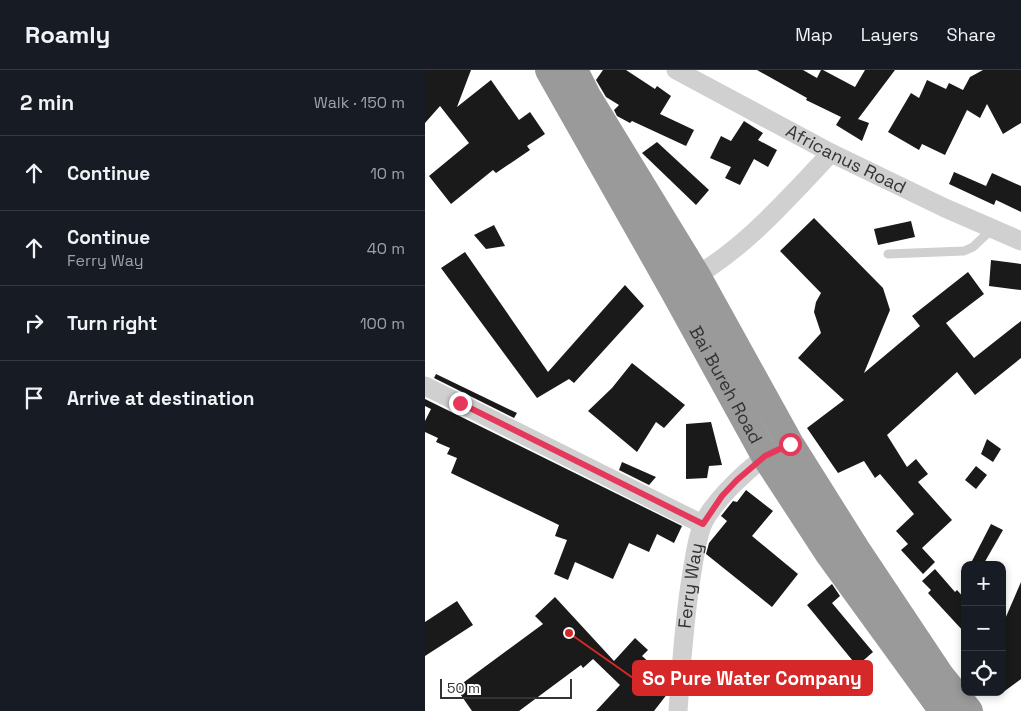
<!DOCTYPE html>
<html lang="en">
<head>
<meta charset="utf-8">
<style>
  :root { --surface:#171b24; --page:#20242c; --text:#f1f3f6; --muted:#9ea1a6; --line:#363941 }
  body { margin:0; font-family:"Space Grotesk",sans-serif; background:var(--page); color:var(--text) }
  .controls { position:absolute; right:15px; bottom:15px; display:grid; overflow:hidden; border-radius:10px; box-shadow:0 2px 8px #0003 }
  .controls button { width:45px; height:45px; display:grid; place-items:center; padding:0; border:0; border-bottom:1px solid var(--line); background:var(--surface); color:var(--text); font:25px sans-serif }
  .scale { position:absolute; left:15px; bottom:12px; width:132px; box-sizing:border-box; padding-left:5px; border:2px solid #333; border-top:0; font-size:14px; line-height:18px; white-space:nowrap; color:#333; -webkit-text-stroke:4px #fff; paint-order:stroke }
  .stop { position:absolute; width:15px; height:15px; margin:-11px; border:4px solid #e6385b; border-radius:50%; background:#fff }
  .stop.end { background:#e6385b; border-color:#fff; box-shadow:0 1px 5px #0008 }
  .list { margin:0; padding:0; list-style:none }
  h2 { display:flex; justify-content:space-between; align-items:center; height:65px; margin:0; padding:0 20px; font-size:21px }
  h2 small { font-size:16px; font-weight:400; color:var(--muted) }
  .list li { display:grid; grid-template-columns:32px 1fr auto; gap:15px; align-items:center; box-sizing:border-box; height:75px; padding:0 20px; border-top:1px solid var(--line) }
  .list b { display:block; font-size:19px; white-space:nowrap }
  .list p { margin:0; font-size:16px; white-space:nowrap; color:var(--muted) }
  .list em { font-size:16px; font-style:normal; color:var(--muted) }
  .icon { flex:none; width:28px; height:28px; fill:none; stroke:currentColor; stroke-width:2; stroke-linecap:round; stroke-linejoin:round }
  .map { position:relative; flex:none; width:596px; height:641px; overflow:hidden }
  header { display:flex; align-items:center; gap:30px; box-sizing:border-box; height:70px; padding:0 25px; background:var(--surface); border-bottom:1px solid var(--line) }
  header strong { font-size:24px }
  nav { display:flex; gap:28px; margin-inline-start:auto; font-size:18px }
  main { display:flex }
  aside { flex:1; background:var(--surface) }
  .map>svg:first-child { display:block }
</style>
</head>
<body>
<header>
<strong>Roamly</strong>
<nav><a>Map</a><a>Layers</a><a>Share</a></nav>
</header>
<main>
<aside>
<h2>2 min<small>Walk · 150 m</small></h2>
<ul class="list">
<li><svg class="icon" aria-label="ahead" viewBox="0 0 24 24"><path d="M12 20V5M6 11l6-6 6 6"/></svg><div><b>Continue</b></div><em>10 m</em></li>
<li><svg class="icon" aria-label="ahead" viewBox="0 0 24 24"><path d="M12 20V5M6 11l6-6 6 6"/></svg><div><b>Continue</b><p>Ferry Way</p></div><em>40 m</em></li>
<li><svg class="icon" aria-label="right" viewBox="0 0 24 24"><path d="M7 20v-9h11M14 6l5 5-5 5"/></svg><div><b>Turn right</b></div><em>100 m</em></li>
<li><svg class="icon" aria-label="arrive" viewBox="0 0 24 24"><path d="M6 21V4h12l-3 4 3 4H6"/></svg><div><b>Arrive at destination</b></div></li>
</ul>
</aside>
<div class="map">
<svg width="596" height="641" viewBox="0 0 596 641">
  <rect width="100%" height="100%" fill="#fff"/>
  <!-- building -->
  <g fill="#1a1a1a">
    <path d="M0 0H46L32 37 66 10 94 50 105 42 120 64 102 76 105 80 71 103 68 100 26 134 4 106 44 73 15 36 0 53Z"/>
    <path d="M178 0H201L230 19 232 16 246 26 235 44 269 60 261 76 207 51 205 53 192 46 189 40 194 35 181 27 171 10Z"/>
    <path d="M332 0H378L392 8 396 0H398L430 17 440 0H470L433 49 444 53 437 71 411 55 416 47 381 30 382 28Z"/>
    <path d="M558 0H596V53L578 64 562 34 555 48 542 40 520 85 497 74 494 80 463 62 486 23 494 28 502 10 521 19 524 13 538 20 545 7Z"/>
    <path d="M319 51 338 63 333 70 352 80 343 97 329 89 315 115 300 108 306 97 285 88 296 66 306 71Z"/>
    <path d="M232 72 284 120 271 135 217 83Z"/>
    <path d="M529 102 561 116 567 103 596 116V142L571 130 569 135 524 114Z"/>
    <path d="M389 148 458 218 465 240 439 303 495 256 487 246 543 202 559 224 521 253 549 288 596 251V288L550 325 532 302 462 365 482 397 491 389 503 404 493 412 527 450 497 478 510 492 498 504 476 480 483 474 471 461 489 444 455 404 450 408 439 391 413 403 382 358 419 330 373 288 396 263 389 242 391 232 396 223 355 181Z"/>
    <path d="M486 151 490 167 453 175 449 159Z"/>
    <path d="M69 155 80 176 61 179 49 165Z"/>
    <path d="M40 182 123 302 200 215 219 236 149 313 144 309 112 328 16 198Z"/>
    <path d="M566 190 596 194V220L564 216Z"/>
    <path d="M207 293 260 335 239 358 231 352 212 382 163 341 187 318Z"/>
    <path d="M11 304 92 343 89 348 9 308Z"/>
    <path d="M0 329 257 456 249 473 232 464 224 482 204 473 188 509 150 492 143 510 129 504 142 470 130 466 134 455 26 403 32 388 22 384 25 378 11 372 13 368 0 362V351L6 339 0 336Z"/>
    <path d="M286 352 297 395 284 396 282 408 261 409V354Z"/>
    <path d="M562 369 576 379 568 392 556 384Z"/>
    <path d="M197 392 231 407 224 415 194 400Z"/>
    <path d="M551 396 562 405 551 419 540 410Z"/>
    <path d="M321 420 348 441 327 466 373 504 347 537 281 484 284 473 302 451 296 446 308 431 312 432Z"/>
    <path d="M566 454 578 460 558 495H554L547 491Z"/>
    <path d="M510 499 530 522 532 520 540 529V563L503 523 506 520 497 511Z"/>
    <path d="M596 512V609L577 623V556Z"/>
    <path d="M407 514 415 526 407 533 448 582 432 596 382 535Z"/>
    <path d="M130 527 189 591 210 568 223 580 217 586 244 610 243 623 229 641H171L195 615 168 589 158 598 156 595 94 641H47L31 618 118 554 110 546Z"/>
    <path d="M32 531 48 555 0 586V552Z"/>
  </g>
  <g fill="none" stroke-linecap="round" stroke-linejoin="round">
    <!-- lane -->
    <path stroke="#d0d0d0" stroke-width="9" d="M463 184 539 181 548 177 567 159"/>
    <!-- street -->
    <g stroke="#d0d0d0" stroke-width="19">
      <path id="s1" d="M251 0 406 83 520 138 596 171"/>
      <path d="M262 211C319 180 362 129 406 83"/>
      <path d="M0 316 277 454"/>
      <path id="s2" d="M253 641C256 597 259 552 266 508 269 491 271 472 277 456 286 433 329 391 351 381"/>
    </g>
    <!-- highway -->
    <g stroke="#9a9a9a" stroke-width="28">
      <path id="s3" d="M124 0 248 219 340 386 404 484 518 641"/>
      <path d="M149 0 162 26 272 206 365 374 431 479 515 605 544 641"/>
    </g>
  </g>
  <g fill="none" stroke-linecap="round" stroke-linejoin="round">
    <!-- route -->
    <path stroke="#e6385b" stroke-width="6" d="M35 333 278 454 297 426 312 410 340 386 365 374"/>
  </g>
  <g text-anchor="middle" stroke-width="5" stroke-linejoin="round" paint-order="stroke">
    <!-- street labels -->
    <g font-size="18" fill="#333" stroke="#fff">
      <text dy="6" stroke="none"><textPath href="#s1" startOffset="192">Africanus Road</textPath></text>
      <text dy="6" stroke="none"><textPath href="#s3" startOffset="361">Bai Bureh Road</textPath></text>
      <text dy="6" stroke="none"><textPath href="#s2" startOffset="126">Ferry Way</textPath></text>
    </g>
  </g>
  <!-- callouts -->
  <path fill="none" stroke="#d62828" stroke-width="2" d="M144 563L208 608"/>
  <circle fill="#d62828" stroke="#fff" stroke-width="2" cx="144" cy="563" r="5"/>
  <rect fill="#d62828" stroke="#d62828" stroke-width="2" x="208" y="591" width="239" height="34" rx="5"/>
  <g font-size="19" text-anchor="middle" font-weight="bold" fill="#fff">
    <text x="327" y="615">So Pure Water Company</text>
  </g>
</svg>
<div class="controls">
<button>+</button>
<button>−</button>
<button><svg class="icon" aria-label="locate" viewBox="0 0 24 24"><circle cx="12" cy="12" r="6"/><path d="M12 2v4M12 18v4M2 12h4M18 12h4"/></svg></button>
</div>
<div class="scale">50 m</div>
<div class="stop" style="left:365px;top:374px"></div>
<div class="stop end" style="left:35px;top:333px"></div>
</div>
</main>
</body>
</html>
